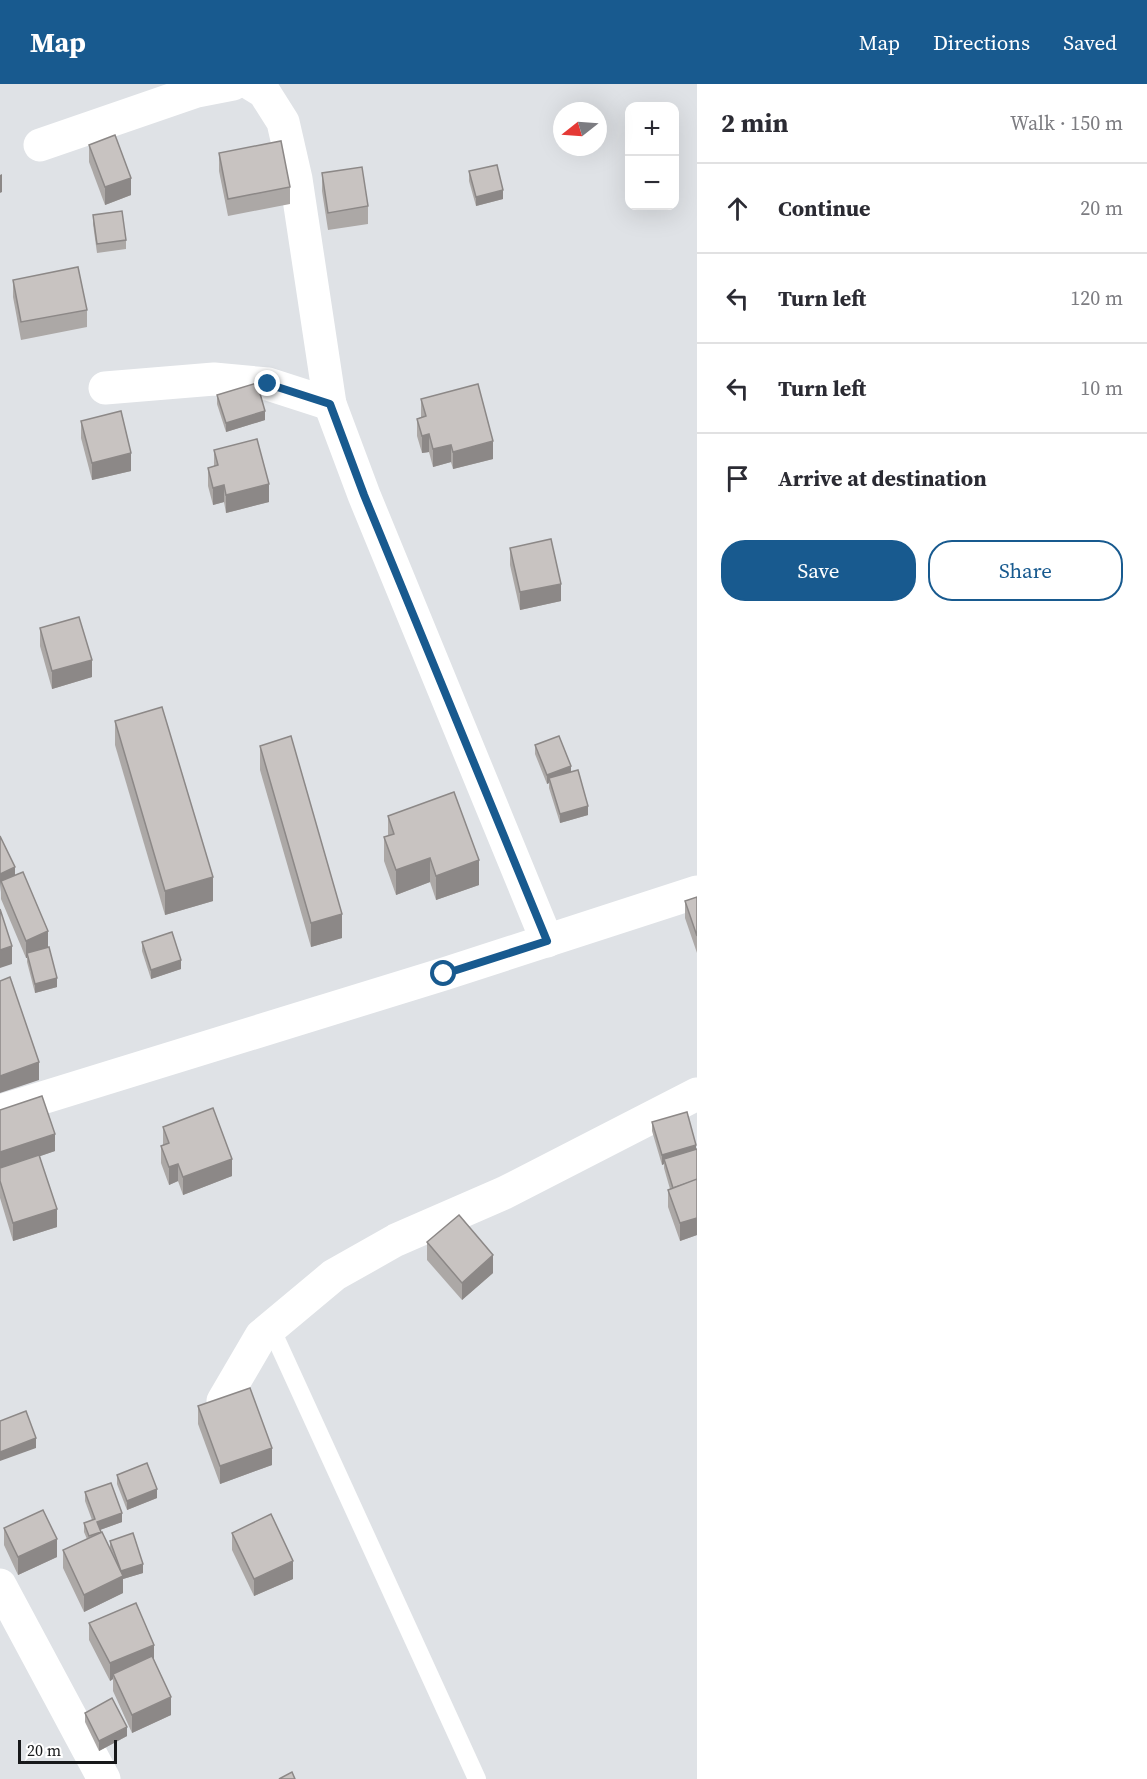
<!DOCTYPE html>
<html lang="en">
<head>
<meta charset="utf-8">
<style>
  :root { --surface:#fff; --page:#f7f7f7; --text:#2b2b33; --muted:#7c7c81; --line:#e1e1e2; --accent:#185a8f }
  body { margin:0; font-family:"Source Serif 4",serif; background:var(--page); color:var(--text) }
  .controls { position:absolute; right:18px; top:18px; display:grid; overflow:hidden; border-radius:12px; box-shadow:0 6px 24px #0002 }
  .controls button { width:54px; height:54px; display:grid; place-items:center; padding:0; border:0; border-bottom:2px solid var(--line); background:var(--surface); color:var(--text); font:30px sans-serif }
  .compass { position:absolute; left:553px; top:18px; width:54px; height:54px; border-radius:50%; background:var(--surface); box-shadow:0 6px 24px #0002; rotate:253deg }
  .scale { position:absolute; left:18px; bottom:15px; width:99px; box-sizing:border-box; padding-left:6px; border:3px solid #17181a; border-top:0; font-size:16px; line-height:21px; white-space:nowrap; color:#17181a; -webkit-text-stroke:4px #fff; paint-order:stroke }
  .stop { position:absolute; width:18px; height:18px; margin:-14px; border:4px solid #185a8f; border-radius:50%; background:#fff }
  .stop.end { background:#185a8f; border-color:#fff; box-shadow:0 2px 6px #0008 }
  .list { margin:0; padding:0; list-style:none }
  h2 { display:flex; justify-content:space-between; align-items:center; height:78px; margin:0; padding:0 24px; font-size:26px }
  h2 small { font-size:20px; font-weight:400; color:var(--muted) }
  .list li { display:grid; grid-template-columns:39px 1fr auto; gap:18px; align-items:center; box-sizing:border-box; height:90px; padding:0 24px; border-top:2px solid var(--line) }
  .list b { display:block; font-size:22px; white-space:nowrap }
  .list em { font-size:20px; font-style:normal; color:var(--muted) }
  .actions { display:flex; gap:12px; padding:18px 24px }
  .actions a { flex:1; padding:14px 0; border:2px solid var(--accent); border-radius:24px; text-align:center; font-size:21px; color:var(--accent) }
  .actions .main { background:var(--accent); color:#fff }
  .icon { flex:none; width:33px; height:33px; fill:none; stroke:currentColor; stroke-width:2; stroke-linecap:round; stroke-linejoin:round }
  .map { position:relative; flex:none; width:697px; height:1695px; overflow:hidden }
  header { display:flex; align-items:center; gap:36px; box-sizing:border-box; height:84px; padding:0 30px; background:var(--accent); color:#fff }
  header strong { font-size:28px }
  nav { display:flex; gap:33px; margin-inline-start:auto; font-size:21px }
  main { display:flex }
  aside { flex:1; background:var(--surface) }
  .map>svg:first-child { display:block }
</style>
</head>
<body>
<header>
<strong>Map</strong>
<nav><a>Map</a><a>Directions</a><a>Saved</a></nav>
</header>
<main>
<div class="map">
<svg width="697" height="1695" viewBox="0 0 697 1695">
  <rect width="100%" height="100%" fill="#dfe2e6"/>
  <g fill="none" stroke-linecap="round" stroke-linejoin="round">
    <!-- lane -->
    <path stroke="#fff" stroke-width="18" d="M271 1244 477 1695"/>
    <!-- street -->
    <g stroke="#fff" stroke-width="33">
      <path d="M251 0 264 8 283 38 296 95 330 320 364 411 547 857"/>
      <path d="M40 61 197 7 233 0"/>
      <path d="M105 304 214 295 268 300 330 320"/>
      <path d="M0 1027 444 890 697 808"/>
      <path d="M223 1317 261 1252 334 1191 396 1156 504 1109 697 1010"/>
      <path d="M0 1501 104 1695"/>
    </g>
  </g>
  <!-- wall -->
  <g fill="#aca8a6">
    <path d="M89 61 131 111 105 121 89 78Z"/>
    <path d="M219 69 290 103V120L228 132 219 87Z"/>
    <path d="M469 87 503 115 476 122 469 97Z"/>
    <path d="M322 89 368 122V140L328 146 322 107Z"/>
    <path d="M93 131 126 156V165L97 169 93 140Z"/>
    <path d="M13 196 87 226V243L21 256 13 213Z"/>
    <path d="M217 311 265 336 226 348 217 320Z"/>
    <path d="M421 315 493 375 453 385 451 378 433 383 429 368 422 369 417 352V335L421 333Z"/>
    <path d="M81 337 131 387 92 396 81 354Z"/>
    <path d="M214 366 269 418 226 429 224 418 213 421 208 402V384L214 382Z"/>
    <path d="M510 464 561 517 520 526 510 481Z"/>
    <path d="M40 544 92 593 52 605 40 562Z"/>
    <path d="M115 637 213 817 165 831 115 661Z"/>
    <path d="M535 661 571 688 588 731 560 739 549 704V699L547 700 535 670Z"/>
    <path d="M260 662 342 854 311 863 260 686Z"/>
    <path d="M388 732 479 801 436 816 430 798 396 811 384 777V753L388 752Z"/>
    <path d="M0 752 15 791 48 864 57 903 35 909 27 878V874H26L1 815Z"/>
    <path d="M697 813V869L685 834V817Z"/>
    <path d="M142 858 181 885 151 895 142 867Z"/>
    <path d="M0 1026 55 1067 40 1072 57 1143 13 1157 0 1114Z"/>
    <path d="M652 1038 697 1065V1151L680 1157 668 1123V1106L670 1105 664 1084V1080L662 1081 652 1047Z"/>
    <path d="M163 1043 232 1092 183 1111 178 1097 169 1101 161 1079V1062L163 1061Z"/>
    <path d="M427 1158 493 1189 462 1216 427 1176Z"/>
    <path d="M198 1322 272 1381 220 1400 198 1340Z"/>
    <path d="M117 1391 157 1414 127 1426 117 1400Z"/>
    <path d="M85 1408 122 1438 100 1446 110 1465V1457L143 1489 123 1495V1509L84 1528 63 1484V1466L87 1455 84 1448V1439L92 1436 85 1417Z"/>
    <path d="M4 1444 57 1473 18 1491 4 1461Z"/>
    <path d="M232 1449 293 1495 254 1512 232 1466Z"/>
    <path d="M89 1539 154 1576 171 1631 132 1649 113 1607V1595L110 1597 89 1556Z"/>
    <path d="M85 1629 127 1652 99 1667 85 1638Z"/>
  </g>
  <!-- shaded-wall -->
  <g fill="#8c8887">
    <path d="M2 90V108L0 109V91Z"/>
    <path d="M131 94V111L105 121V103Z"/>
    <path d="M503 106V115L476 122V113Z"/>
    <path d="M265 327V336L226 348V339Z"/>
    <path d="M429 350V368L422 369V352Z"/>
    <path d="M493 357V375L453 385V368Z"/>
    <path d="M451 361V378L433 383V365Z"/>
    <path d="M131 369V387L92 396V379Z"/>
    <path d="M269 400V418L226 429V411Z"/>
    <path d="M224 401V418L213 421V404Z"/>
    <path d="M561 500V517L520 526V508Z"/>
    <path d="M92 576V593L52 605V587Z"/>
    <path d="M571 682V691L549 694V699L547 700V691Z"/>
    <path d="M588 722V731L560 739V730Z"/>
    <path d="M430 774V798L396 811V786Z"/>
    <path d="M479 776V801L436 816V792Z"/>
    <path d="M15 783V800L1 797 0 808V790Z"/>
    <path d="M213 793V817L165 831V807Z"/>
    <path d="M342 830V854L311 863V839Z"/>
    <path d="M48 847V865L27 869V874H26V857Z"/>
    <path d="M12 862V880L0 884V866Z"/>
    <path d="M181 876V885L151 895V886Z"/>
    <path d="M57 894V903L35 909V900Z"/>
    <path d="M39 978V996L0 1009V992Z"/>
    <path d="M55 1050V1067L0 1086V1068Z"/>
    <path d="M696 1061V1071L664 1075V1080L662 1081V1071Z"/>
    <path d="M232 1075V1092L183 1111V1093Z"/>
    <path d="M178 1080V1097L169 1101V1083Z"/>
    <path d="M57 1125V1143L13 1157V1139Z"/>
    <path d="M697 1134V1151L680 1157V1139Z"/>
    <path d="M493 1171V1189L462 1216V1199Z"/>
    <path d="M36 1354V1364L0 1377V1368Z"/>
    <path d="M272 1364V1381L220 1400V1382Z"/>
    <path d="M157 1405V1414L127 1426V1417Z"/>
    <path d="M122 1429V1438L97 1447V1438Z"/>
    <path d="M57 1455V1473L18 1491V1473Z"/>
    <path d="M293 1477V1495L254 1512V1495Z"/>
    <path d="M143 1480V1489L123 1495V1509L84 1528V1511L120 1487Z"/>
    <path d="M154 1561V1578L113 1590V1595L110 1597V1579Z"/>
    <path d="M171 1613V1631L132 1649V1631Z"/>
    <path d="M127 1643V1652L99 1667V1657Z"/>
  </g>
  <!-- building -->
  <g fill="#c8c3c1" stroke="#8c8887" stroke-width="1.5">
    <path d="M115 51 131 94 105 103 89 61Z"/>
    <path d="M281 57 290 103 228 115 219 69Z"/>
    <path d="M497 81 503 106 476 113 469 87Z"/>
    <path d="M362 83 368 122 328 129 322 89Z"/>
    <path d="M122 127 126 156 97 160 93 131Z"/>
    <path d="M78 183 87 226 21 238 13 196Z"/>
    <path d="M257 299 265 327 226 339 217 311Z"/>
    <path d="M478 300 493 357 453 368 451 361 433 365 429 350 422 352 417 335 426 332 421 315Z"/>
    <path d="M121 327 131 369 92 379 81 337Z"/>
    <path d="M257 355 269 400 226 411 224 401 213 404 208 384 218 381 214 366Z"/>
    <path d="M551 455 561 500 520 508 510 464Z"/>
    <path d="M79 533 92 576 52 587 40 544Z"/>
    <path d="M162 623 213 793 165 807 115 637Z"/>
    <path d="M291 652 342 830 311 839 260 662Z"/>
    <path d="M559 652 571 682 547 691 535 661Z"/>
    <path d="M578 686 588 722 560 730 549 694Z"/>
    <path d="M454 708 479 776 436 792 430 774 396 786 384 753 394 750 388 732Z"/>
    <path d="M0 752 15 783 0 790Z"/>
    <path d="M23 788 48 847 26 857 1 797Z"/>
    <path d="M697 813V852L685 817Z"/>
    <path d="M0 825 12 862 0 866Z"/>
    <path d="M172 848 181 876 151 886 142 858Z"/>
    <path d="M49 863 57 894 35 900 27 869Z"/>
    <path d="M10 893 39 978 0 992V897Z"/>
    <path d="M42 1012 55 1050 0 1068V1026Z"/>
    <path d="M213 1024 232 1075 183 1093 178 1080 169 1083 161 1062 169 1059 163 1043Z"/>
    <path d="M687 1028 696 1061 662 1071 652 1038Z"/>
    <path d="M697 1065V1096L673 1104 664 1075Z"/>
    <path d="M39 1071 57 1125 13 1139 0 1097V1084Z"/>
    <path d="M697 1095V1134L680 1139 668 1106Z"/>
    <path d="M459 1131 493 1171 462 1199 427 1158Z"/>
    <path d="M250 1304 272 1364 220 1382 198 1322Z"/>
    <path d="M26 1327 36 1354 0 1368V1337Z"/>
    <path d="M147 1379 157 1405 127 1417 117 1391Z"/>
    <path d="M111 1399 122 1429 97 1438 101 1448 89 1452 84 1439 95 1435 85 1408Z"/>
    <path d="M43 1426 57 1455 18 1473 4 1444Z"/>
    <path d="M271 1430 293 1477 254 1495 232 1449Z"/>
    <path d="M102 1448 123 1492 84 1511 63 1466Z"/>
    <path d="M133 1449 143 1480 121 1487 110 1457Z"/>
    <path d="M136 1519 154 1561 110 1579 89 1539Z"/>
    <path d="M152 1572 171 1613 132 1631 113 1590Z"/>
    <path d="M112 1614 127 1643 99 1657 85 1629Z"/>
    <path d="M292 1688 295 1695H279Z"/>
  </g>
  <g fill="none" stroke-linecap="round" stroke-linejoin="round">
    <!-- route -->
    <path stroke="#185a8f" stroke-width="8" d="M268 300 330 320 364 411 547 857 444 890"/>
  </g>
</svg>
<div class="controls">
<button>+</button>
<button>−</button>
</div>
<svg class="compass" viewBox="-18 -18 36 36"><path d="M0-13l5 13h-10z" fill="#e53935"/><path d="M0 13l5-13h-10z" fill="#7c7c81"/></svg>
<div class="scale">20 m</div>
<div class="stop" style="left:444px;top:890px"></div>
<div class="stop end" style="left:268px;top:300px"></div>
</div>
<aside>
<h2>2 min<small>Walk · 150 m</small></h2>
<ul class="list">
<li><svg class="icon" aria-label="ahead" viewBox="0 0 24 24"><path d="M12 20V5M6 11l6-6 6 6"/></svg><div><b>Continue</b></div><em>20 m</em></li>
<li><svg class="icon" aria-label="left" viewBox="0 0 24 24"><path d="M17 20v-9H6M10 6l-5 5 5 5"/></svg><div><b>Turn left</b></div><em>120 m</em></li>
<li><svg class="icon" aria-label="left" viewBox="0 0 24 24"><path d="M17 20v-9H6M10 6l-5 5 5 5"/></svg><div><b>Turn left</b></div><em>10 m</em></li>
<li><svg class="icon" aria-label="arrive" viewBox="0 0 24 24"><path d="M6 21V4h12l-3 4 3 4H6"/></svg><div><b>Arrive at destination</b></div></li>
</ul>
<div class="actions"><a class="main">Save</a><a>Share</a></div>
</aside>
</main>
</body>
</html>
